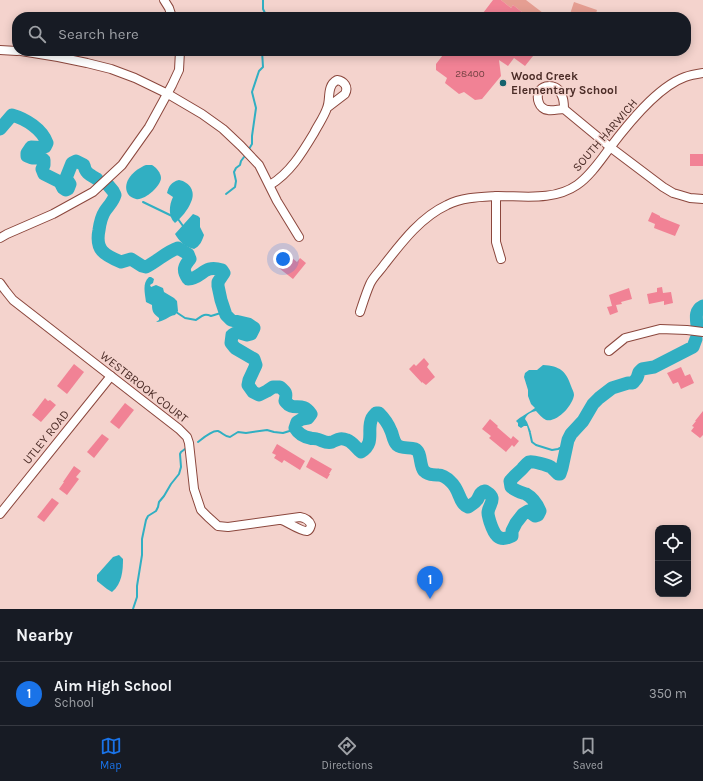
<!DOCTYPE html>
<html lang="en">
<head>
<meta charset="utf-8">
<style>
  :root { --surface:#171b24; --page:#242831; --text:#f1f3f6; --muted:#9ea1a6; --line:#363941; --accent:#1a73e8 }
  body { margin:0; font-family:Karla,sans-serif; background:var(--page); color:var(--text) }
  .controls { position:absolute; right:12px; bottom:12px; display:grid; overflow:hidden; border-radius:8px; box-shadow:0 2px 10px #0003 }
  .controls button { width:36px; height:36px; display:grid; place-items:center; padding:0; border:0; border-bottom:1px solid var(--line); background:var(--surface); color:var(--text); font:20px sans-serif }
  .you { position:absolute; left:283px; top:259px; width:14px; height:14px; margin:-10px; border:3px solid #fff; border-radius:50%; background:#1a73e8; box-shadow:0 0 0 6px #1a73e833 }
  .badge { display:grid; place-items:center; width:26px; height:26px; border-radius:50%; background:var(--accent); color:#fff; font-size:13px; font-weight:700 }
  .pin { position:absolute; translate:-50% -33px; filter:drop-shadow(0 1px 2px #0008) }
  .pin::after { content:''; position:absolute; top:21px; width:14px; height:12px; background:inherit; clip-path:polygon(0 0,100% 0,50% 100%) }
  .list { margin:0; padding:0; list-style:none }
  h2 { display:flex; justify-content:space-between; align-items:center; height:52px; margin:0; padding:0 16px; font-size:17px }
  h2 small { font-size:13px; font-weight:400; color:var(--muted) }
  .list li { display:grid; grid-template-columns:26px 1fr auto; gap:12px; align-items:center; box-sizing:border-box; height:64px; padding:0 16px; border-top:1px solid var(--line) }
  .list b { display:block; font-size:15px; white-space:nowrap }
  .list p { margin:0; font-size:13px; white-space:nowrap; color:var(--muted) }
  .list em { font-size:13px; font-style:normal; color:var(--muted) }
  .icon { flex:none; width:22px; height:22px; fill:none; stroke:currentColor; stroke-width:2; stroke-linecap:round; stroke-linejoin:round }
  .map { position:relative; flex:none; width:703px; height:609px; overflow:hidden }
  .search { position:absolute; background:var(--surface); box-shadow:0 2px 10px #0003; left:12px; right:12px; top:12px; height:44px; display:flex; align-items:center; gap:10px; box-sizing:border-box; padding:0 14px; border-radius:16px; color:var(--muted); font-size:15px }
  .sheet { height:116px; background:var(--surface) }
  nav { display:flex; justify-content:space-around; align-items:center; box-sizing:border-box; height:56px; border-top:1px solid var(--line); background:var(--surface); font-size:11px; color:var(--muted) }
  nav a { display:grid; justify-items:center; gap:2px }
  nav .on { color:var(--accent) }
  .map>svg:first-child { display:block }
</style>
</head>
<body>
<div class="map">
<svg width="703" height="609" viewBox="0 0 703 609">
  <rect width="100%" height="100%" fill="#f4d3cd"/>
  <!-- green -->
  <g fill="#e59e92">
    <path d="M501 0H526L543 13 545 17H523L520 15 522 12 513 5 511 8Z"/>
    <path d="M574 2 597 10 595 17H569Z"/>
  </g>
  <!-- water -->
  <g fill="#31afc2">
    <path d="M146 165C146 165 151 165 152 165 156 167 161 173 161 178 161 186 144 201 136 199 133 198 130 197 128 194 121 182 135 169 146 165Z"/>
    <path d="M179 180C190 182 196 192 191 202 188 210 181 218 175 223 168 217 169 205 173 197L167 193C169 186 171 182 179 180Z"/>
    <path d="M193 214 198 216 200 218V227L204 235C202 241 200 246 194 249 185 247 179 241 175 234Z"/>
    <path d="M149 277H151L154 279 153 283 150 285 151 287 156 285 163 288 164 292 174 298 177 301 178 311 175 315C168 316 164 322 156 322L159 320V318C154 314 152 312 152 305L146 302C145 293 142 283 149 277Z"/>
    <path d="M543 365C560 366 566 371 571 386 572 389 574 392 574 395 573 405 557 423 546 420 542 418 539 414 536 411 531 412 527 414 525 419L527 422 531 432 529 433 527 426H524L521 428 518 426V423L516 421C520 417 530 412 535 408L531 404 528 396V390L524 377 525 373 529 370H537Z"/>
    <path d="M119 555 123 559C123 570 122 584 112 592L107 589 97 581V575L113 557Z"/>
  </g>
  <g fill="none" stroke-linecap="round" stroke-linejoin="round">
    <!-- stream -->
    <g stroke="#31afc2" stroke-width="2">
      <path d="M263 0V9L267 17"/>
      <path d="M249 149 252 144V136L256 108 252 92 259 71 263 67 262 51"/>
      <path d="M226 194 235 187 236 181 234 172 236 168 240 165 241 161 244 157"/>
      <path d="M143 202 172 216"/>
      <path d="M178 219 183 226"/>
      <path d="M183 251 186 244"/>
      <path d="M176 312 185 318 196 320C202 316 204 313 211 316L224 312"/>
      <path d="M530 433 532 442 536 445 552 450 558 449 560 448 567 446"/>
      <path d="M198 442C203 438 212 430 218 431 223 433 225 437 230 437L238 432 246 433 267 430 274 432 283 433 296 429"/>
      <path d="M133 609 137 597V586L142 555V539L146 520 148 516 156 511 158 507 159 502 164 496 171 484 179 474 181 467 180 454 181 452 185 449"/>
    </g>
    <!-- river -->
    <g stroke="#31afc2" stroke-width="13">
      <path d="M0 129 12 115C26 119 42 129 47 143L45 147C40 148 36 147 31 147L27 153V156L32 158H41L44 160V165L42 169 44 174 60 182 63 188 66 190 68 189 70 184 66 178 72 163 76 161 84 165C85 173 90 175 97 179"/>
      <path d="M108 185 113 191 115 195C113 202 109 205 105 211 101 217 100 223 99 230 95 250 104 255 121 262L131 259 142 266 146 267C158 261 166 252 178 248L188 254 190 259C184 266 182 270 188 279 203 278 203 264 222 270L224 273 218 282V286L221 300 226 315 231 320 248 324 254 328 251 334 247 335 237 332 232 335 231 343 235 348 254 359 256 365 249 380 248 385 253 392 259 395 267 391 273 387H280C286 392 287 393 285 401 294 413 301 400 311 414L308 418 302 419 297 422 295 428C298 433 304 437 310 438 313 439 313 438 317 439 322 440 326 444 332 442 337 440 340 437 347 440 353 442 356 448 361 452 376 443 366 430 372 418 373 416 375 414 376 413H379C384 418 388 423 391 431 393 435 393 441 397 445 402 449 409 447 415 449 422 452 419 465 424 471 429 476 432 474 438 475 443 475 448 479 451 482 460 490 459 504 468 507 471 505 475 503 477 500 480 496 479 492 485 491 488 493 491 494 492 498 493 503 488 507 488 513 488 516 489 518 490 522 494 534 498 543 512 536V531L516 523 523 514 528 511 535 516 538 515 540 511C537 504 533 498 526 494 520 492 516 491 511 487L510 481C514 476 518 473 522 469 524 467 526 464 529 462 533 461 547 465 551 467 553 469 556 472 558 474H560L562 468 568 440 571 434 583 421 593 404 599 398 612 388 628 383H633L637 378 639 372 642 369 654 367 693 347 696 339"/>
      <path d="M697 325C696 317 695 310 703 306"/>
    </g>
  </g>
  <!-- building -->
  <g fill="#f18295">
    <path d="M493 0H501L511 8 513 5 522 12 519 17H480Z"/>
    <path d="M446 51H537L525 66 514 58 508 66 499 60 501 76 482 99 475 100 464 92 459 94 445 83 447 78 436 70V64Z"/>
    <rect x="690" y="154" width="13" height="12"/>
    <path d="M652 212 660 216V217L680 225 675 236 654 228 655 224 648 221Z"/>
    <path d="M285 252 297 262 300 258 306 263 293 279 275 265Z"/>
    <path d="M662 287 663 293 671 292 673 303 664 305V301L649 304 647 294 657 292V288Z"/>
    <path d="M629 288 632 299 621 302 622 304 616 305 618 312 610 315 607 307 612 306 609 295Z"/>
    <path d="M424 358 429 364 427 367 435 377 426 385 422 382V383L409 369 414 364 416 366Z"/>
    <path d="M74 364 84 372 67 394 57 386Z"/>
    <path d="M681 367 685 376 690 374 694 383 681 389 678 382 673 384 667 373Z"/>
    <path d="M45 398 48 401 50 400 56 405 41 422 32 415Z"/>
    <path d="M125 403 134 410 119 429 110 422Z"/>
    <path d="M703 411V435L700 438 691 431 694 427 692 426 696 421H695Z"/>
    <path d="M490 419 498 426 497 427 511 439 513 436 519 441 514 447 512 445 506 452 489 438 491 436 482 429Z"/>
    <path d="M102 434 109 439 94 458 87 452Z"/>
    <path d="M277 444 305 461 300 470 284 460 282 463 274 458 276 455 272 453Z"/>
    <path d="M311 457 332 469 329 474H330L327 479 306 467Z"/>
    <path d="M74 466 81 471 76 477 79 479 67 495 59 489 64 482H63Z"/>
    <path d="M52 498 59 503 44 522 37 517Z"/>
  </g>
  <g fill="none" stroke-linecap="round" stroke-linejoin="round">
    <!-- minor casing -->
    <g stroke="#8b473d" stroke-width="10">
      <g id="minor">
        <path d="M164 0 169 8 172 17"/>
        <path d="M0 50 17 51"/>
        <path d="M21 51 58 57 87 63 111 69 135 78 168 94 202 114 223 129 241 146 259 165 277 201 299 237"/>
        <path d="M564 109C559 109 553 111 548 110 544 110 540 106 539 103 532 85 557 79 562 96 564 100 564 105 564 109L610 147 663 187 673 193 680 195 690 198 703 199"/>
        <path d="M270 185C290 173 302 153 314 133 318 125 324 117 327 108 331 99 326 86 337 80 344 81 349 87 345 94L328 107"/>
        <path d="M496 196V242L501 259"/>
        <path d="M0 238 7 234 53 214 93 192 122 165 149 127 172 85 179 70 180 51"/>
        <path d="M0 283 5 290 13 300 179 429 187 437 189 443 194 489 201 510 208 517 218 526 228 527 300 517C306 518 309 520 311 525 310 528 310 530 307 531 302 532 287 522 282 520"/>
        <path d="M360 312C363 303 366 293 370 284 373 277 380 271 384 265 402 242 421 217 447 205 463 197 481 197 498 196 524 196 554 201 577 185 590 176 600 161 609 149 627 125 657 87 685 77 691 75 697 74 703 73"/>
        <path d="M609 351 625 338 660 329 687 330 703 332"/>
        <path d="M0 514 111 376"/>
      </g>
    </g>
    <!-- minor -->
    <use href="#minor" stroke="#fff" stroke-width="8"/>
  </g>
  <!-- markers -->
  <circle fill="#15626d" stroke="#f4d3cd" stroke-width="1.5" cx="503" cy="83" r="4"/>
  <g text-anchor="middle" stroke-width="3" stroke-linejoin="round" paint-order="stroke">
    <!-- number labels -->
    <g font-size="10" fill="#754243">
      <text x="470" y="77">28400</text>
    </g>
    <!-- poi labels -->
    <g font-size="12" font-weight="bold" fill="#4c2d28" stroke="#f4d3cd" text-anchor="start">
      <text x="511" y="80">Wood Creek<tspan x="511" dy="14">Elementary School</tspan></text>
    </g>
    <!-- street labels -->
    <g font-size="12" fill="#4c2d28" stroke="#f4d3cd">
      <text transform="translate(605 135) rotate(-49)" y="4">SOUTH HARWICH</text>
      <text transform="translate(144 387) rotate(38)" y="4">WESTBROOK COURT</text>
      <text transform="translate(46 437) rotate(-51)" y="4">UTLEY ROAD</text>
    </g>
  </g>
</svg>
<div class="controls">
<button><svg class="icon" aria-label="locate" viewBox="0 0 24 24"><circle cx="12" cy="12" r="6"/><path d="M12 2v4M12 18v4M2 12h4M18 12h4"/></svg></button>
<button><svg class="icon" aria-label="layers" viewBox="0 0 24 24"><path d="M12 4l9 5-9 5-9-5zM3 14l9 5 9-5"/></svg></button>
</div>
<div class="you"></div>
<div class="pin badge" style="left:430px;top:599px">1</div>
<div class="search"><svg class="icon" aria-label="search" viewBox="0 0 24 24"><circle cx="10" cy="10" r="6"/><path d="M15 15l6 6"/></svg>Search here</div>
</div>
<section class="sheet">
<h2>Nearby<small></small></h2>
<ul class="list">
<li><span class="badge">1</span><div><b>Aim High School</b><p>School</p></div><em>350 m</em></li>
</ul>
</section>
<nav>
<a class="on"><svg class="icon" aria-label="map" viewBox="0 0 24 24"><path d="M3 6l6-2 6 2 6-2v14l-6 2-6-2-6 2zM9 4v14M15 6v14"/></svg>Map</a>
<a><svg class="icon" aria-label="directions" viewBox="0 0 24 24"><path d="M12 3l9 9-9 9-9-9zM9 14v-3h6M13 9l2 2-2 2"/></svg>Directions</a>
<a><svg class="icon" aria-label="saved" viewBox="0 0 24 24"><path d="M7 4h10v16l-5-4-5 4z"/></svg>Saved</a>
</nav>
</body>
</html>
